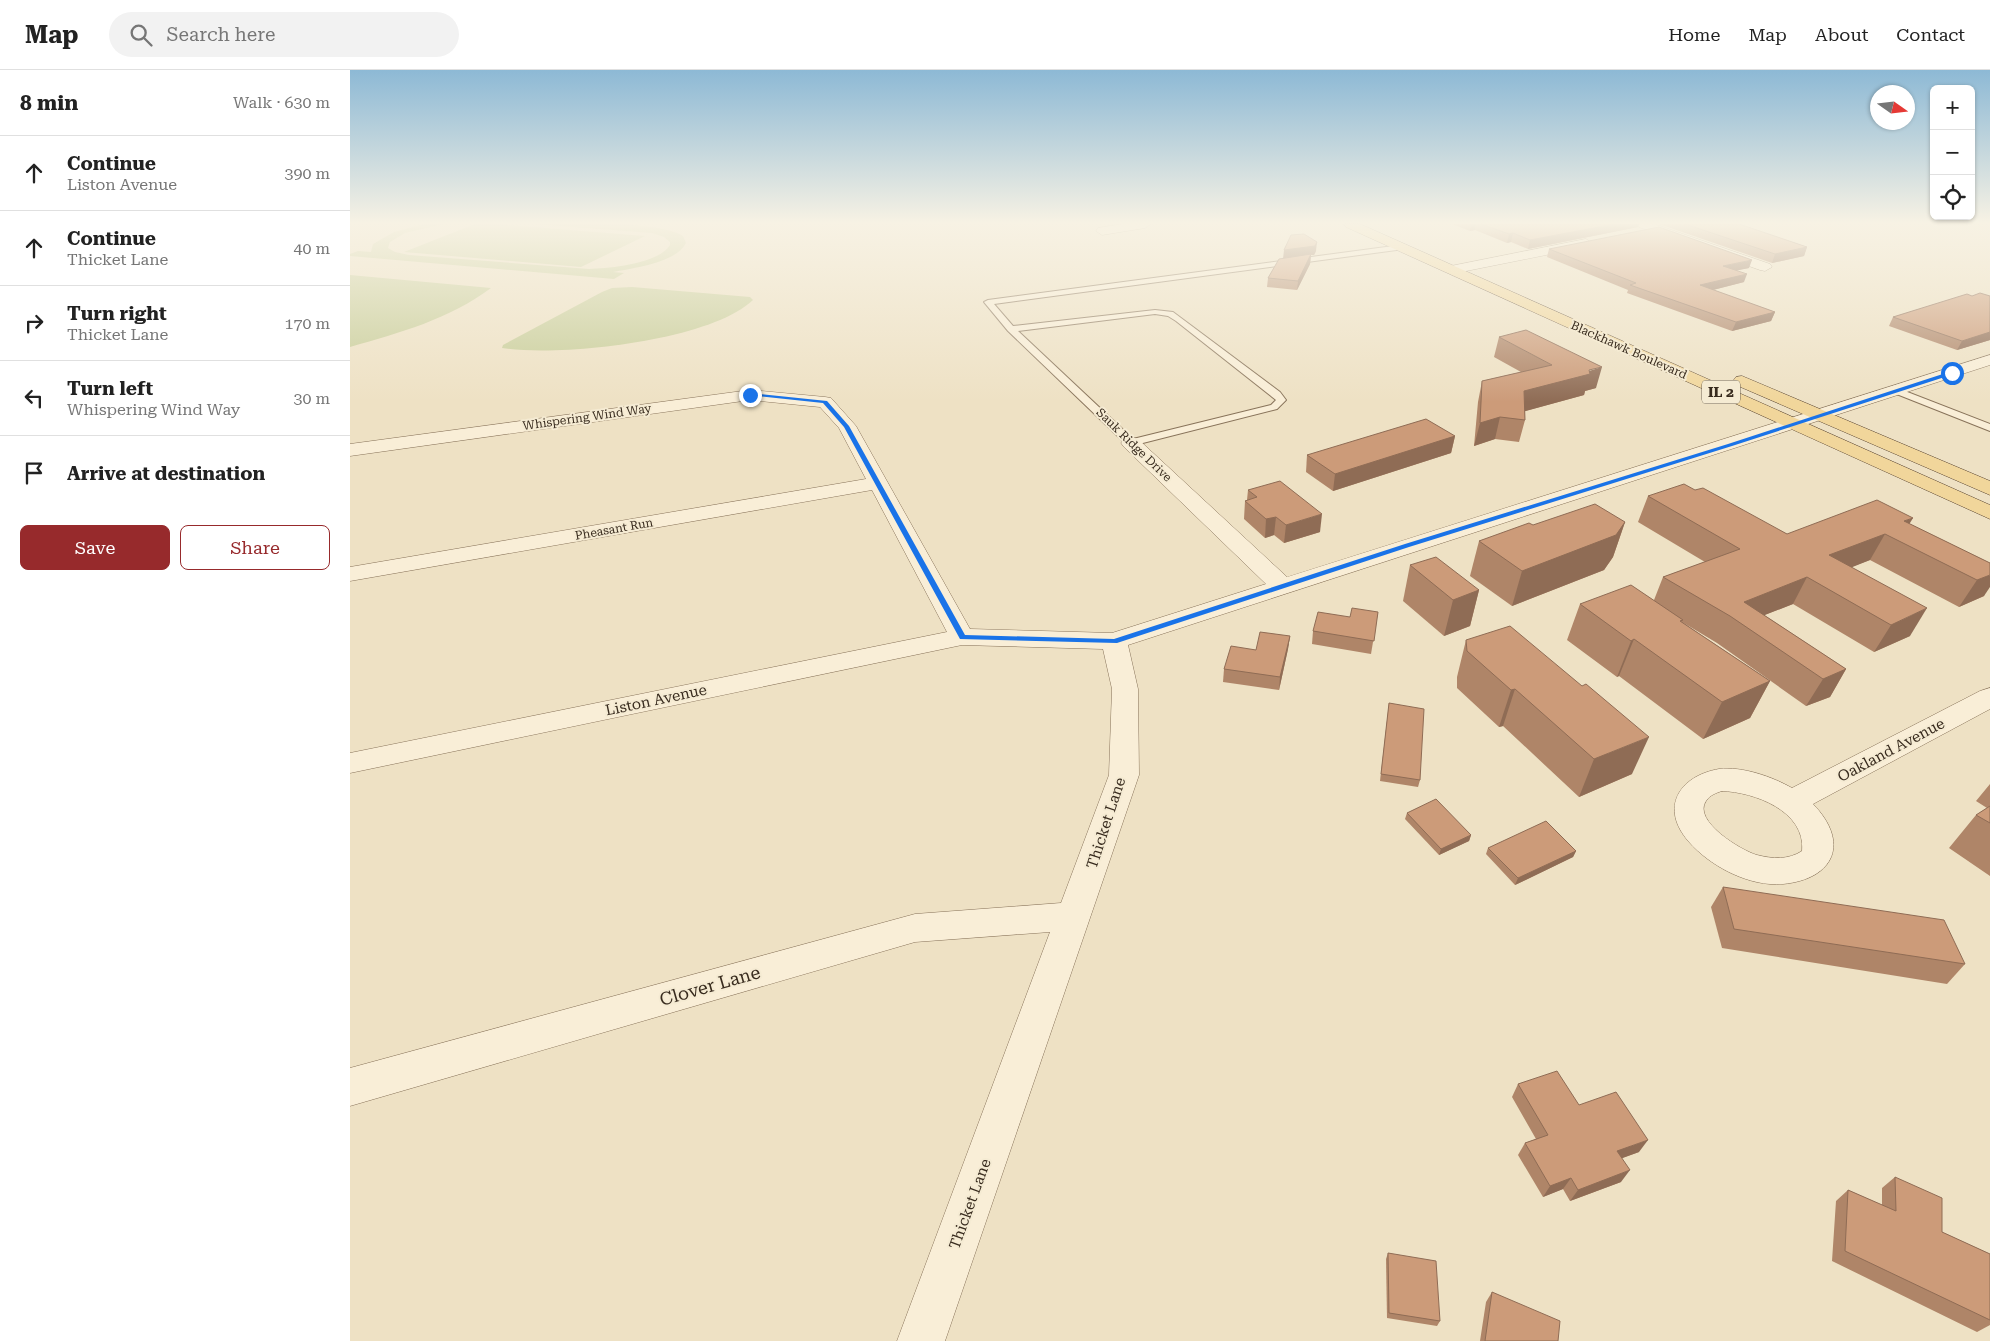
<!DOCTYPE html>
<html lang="en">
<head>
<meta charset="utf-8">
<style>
  :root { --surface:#fff; --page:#f2f2f2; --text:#222; --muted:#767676; --line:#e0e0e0; --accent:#972a2c }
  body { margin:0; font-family:"Roboto Serif",serif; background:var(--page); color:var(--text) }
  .controls { position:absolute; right:15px; top:15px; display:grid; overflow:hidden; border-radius:8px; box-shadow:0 1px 4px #0004 }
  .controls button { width:45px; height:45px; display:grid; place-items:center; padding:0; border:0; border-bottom:1px solid var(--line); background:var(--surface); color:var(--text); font:25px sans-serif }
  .compass { position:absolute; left:1520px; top:15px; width:45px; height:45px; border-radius:50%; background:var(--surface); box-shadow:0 1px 4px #0004; rotate:104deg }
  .stop { position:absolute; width:15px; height:15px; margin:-11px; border:4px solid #1a73e8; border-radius:50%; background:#fff }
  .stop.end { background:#1a73e8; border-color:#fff; box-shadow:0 1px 5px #0008 }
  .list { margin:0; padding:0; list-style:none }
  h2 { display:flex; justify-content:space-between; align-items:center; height:65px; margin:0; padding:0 20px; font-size:21px }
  h2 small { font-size:16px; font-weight:400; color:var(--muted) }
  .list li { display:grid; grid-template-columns:32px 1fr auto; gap:15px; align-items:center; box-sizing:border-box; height:75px; padding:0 20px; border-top:1px solid var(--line) }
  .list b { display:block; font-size:19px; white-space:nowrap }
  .list p { margin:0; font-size:16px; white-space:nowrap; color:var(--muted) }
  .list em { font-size:16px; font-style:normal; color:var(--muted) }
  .actions { display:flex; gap:10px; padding:15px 20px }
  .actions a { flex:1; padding:11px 0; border:1px solid var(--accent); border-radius:8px; text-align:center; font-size:18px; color:var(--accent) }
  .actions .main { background:var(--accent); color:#fff }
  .icon { flex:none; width:28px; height:28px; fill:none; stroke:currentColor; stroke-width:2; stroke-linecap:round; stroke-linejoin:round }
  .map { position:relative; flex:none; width:1640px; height:1271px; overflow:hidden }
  header { display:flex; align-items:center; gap:30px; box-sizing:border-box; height:70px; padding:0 25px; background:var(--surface); border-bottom:1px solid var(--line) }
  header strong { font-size:24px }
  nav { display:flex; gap:28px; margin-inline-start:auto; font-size:18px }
  .search { width:350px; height:45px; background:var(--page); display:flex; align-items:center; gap:12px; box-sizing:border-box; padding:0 18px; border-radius:28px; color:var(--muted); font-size:19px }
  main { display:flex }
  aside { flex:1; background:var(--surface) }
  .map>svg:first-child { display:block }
</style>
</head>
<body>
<header>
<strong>Map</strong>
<div class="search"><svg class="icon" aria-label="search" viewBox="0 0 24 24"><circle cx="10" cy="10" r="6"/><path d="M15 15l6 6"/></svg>Search here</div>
<nav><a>Home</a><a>Map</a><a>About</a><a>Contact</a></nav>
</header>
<main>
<aside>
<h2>8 min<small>Walk · 630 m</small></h2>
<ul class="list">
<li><svg class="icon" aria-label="ahead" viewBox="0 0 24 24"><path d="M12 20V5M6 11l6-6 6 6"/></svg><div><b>Continue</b><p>Liston Avenue</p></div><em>390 m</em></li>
<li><svg class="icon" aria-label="ahead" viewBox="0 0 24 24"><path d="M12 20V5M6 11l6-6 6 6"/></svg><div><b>Continue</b><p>Thicket Lane</p></div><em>40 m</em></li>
<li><svg class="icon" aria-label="right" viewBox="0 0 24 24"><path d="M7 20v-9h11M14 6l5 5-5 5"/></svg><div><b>Turn right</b><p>Thicket Lane</p></div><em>170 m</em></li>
<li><svg class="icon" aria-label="left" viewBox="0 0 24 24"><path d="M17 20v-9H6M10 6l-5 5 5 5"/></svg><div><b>Turn left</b><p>Whispering Wind Way</p></div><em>30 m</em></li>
<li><svg class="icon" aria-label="arrive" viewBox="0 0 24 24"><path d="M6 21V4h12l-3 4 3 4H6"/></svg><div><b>Arrive at destination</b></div></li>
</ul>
<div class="actions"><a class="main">Save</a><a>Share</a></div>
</aside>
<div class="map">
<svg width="1640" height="1271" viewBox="0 0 1640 1271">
  <rect width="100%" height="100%" fill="#eee1c4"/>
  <!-- green -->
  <g fill="#c6cc97">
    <path d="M74 154H93L55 163 40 172 38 178 45 182 59 185 239 199C261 198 308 194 320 175V172L314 167 302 163 184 154C217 154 307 150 333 166L336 173C326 193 283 198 263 202L274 203 264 209 0 186V184L8 181 21 182 23 174 44 162Z"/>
    <path d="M125 154H144L295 166 231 197 54 182Z"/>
    <path d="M0 205 141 218C100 249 49 263 0 277Z"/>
    <path d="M282 217 400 227 403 230C360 271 211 287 152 278L153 275 252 222 262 218Z"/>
  </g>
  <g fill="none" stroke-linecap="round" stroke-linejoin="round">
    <!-- service casing -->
    <g stroke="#88735a" stroke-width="2">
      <g id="service">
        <path d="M1051 175H1054V179L644 234 663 256 805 240 823 242 930 322 936 330 927 339 781 376 777 375 658 261 634 232 638 230ZM805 244 818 246 826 251 926 330 921 335 783 369 668 261Z"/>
        <path d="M1547 318 1640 354V361L1544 323 1542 321Z"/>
      </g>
    </g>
    <!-- minor casing -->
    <g stroke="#88735a" stroke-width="1">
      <g id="minor">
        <path d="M773 154H801L795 158 752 165 746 161 748 158Z"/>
        <path d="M1287 154H1304L1420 194 1422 197 1415 201 1410 200 1289 157Z"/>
        <path d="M1236 169 1242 173 1241 176 1101 204 1094 200 1101 196Z"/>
        <path d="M1640 285V295L778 575 788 619 789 705 595 1271H547L700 862 565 872 0 1036V998L565 844 711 833 759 705 762 619 753 579 612 575 0 703V683L597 562 522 420 0 511V497L516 409 489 358 470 337 400 330 0 386V374L400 320 475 327 481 328 506 356 620 559 762 563 916 514 774 377 771 373 774 369 781 367 788 369 937 507Z"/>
        <path d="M1640 618V639L1463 734C1500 772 1485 809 1433 814 1399 817 1360 796 1339 772 1309 738 1329 706 1369 699 1392 696 1423 707 1442 718L1630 621ZM1372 721C1404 722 1456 741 1452 781 1438 790 1423 789 1407 785 1392 781 1342 751 1356 731 1360 725 1366 723 1372 721Z"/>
      </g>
    </g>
    <!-- primary casing -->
    <g stroke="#56412e" stroke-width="1">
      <g id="primary">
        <path d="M994 154H1010L1640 435V449L996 157Z"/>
        <path d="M1392 306 1640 411V425L1386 315 1383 311 1386 307Z"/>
      </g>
    </g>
    <!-- service -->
    <use href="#service" fill="#f9eed7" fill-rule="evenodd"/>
    <!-- minor -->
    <use href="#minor" fill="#f9eed7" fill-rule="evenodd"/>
    <!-- primary -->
    <use href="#primary" fill="#f1d69b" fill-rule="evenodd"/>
  </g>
  <!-- wall -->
  <g fill="#af8568">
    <path d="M1102 154H1289L1288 157 1178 179 1161 172 1157 173 1125 160 1120 161Z"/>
    <path d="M1309 154H1389L1457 177 1454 186 1422 193Z"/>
    <path d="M1199 179 1399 198 1387 200 1394 212 1363 220 1425 242 1421 251 1382 261 1277 223 1278 220 1197 187Z"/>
    <path d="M966 181 964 185H961L960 194 947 220 917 217 918 208Z"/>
    <path d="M1622 226H1640V270L1607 280 1539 256 1543 247Z"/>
    <path d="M1149 267 1246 318 1235 321 1234 325 1175 341V350L1169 372 1145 369 1124 376 1128 332 1132 311 1171 302 1144 287Z"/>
    <path d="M1105 366 1101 383 983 421 956 402 957 385Z"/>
    <path d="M898 420 970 462 934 473 924 465 915 468 894 449 895 431 897 430Z"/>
    <path d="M1345 420 1437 464 1560 454 1640 493 1634 526 1609 537 1520 490 1501 497 1560 566 1524 582 1443 534 1414 545 1496 599 1480 627 1456 636 1367 573 1332 552 1420 611 1400 648 1353 669 1269 606 1267 607 1217 570 1230 534 1304 530 1313 507 1355 492 1288 452 1298 426Z"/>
    <path d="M1275 452 1263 487 1254 500 1162 536 1120 506 1129 471 1183 455Z"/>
    <path d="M1060 495 1129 520 1120 556 1094 566 1053 531Z"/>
    <path d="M1028 542 1021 584 962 574 963 561 1000 547Z"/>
    <path d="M940 566 938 579 929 620 873 612 874 599 906 580Z"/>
    <path d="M1116 570 1282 704 1229 727 1153 656 1149 657 1107 618V607Z"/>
    <path d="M1039 633 1070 710 1068 717 1030 711Z"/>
    <path d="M1640 714V806L1599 778 1626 745 1637 738 1626 731Z"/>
    <path d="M1057 743 1121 765 1119 771 1089 785 1055 749Z"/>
    <path d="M1138 778 1226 781 1223 787 1165 815 1136 784Z"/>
    <path d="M1373 817 1615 894 1597 914 1372 878 1361 837Z"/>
    <path d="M1168 1014 1229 1035 1289 1082 1272 1088 1271 1112 1220 1131 1213 1119 1193 1127 1168 1085 1175 1073 1186 1069 1162 1027Z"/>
    <path d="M1545 1107 1592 1162 1640 1184V1255L1627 1262 1482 1191 1486 1131 1498 1120 1532 1135V1118Z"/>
    <path d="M1038 1183 1090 1251 1087 1256 1037 1248 1036 1189Z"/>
    <path d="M1142 1222 1208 1271H1130L1136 1232Z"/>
  </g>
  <!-- shaded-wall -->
  <g fill="#8f6c55">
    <path d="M1121 154H1126L1125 160 1120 161Z"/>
    <path d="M1265 154H1289L1288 157 1178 179 1180 170Z"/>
    <path d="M1163 163 1161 172 1157 173 1159 164Z"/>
    <path d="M967 172 966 181 964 185H961L960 194 947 220 948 211 933 189 934 180Z"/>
    <path d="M1457 177 1454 186 1422 193 1425 184Z"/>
    <path d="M1402 190 1399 198 1370 204 1373 196Z"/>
    <path d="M1397 204 1394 212 1347 224 1350 215Z"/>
    <path d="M1425 242 1421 251 1382 261 1386 252Z"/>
    <path d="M1640 262V270L1607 280 1612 271Z"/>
    <path d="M1252 297 1246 318 1235 321 1234 325 1169 343 1174 321Z"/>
    <path d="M1150 347 1145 369 1124 376 1130 353Z"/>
    <path d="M1105 366 1101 383 983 421 985 404Z"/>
    <path d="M972 444 970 462 934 473 936 455Z"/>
    <path d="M926 447 924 465 915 468 916 449Z"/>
    <path d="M1563 448 1549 471 1554 451Z"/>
    <path d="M1275 452 1263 487 1254 500 1162 536 1172 501Z"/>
    <path d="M1535 464 1520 490 1465 512 1479 485Z"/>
    <path d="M1640 505V517L1634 526 1609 537 1627 510Z"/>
    <path d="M1457 507 1443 534 1392 554 1394 532Z"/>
    <path d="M1129 520 1120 556 1094 566 1103 530Z"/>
    <path d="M1577 538 1560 566 1524 582 1541 555Z"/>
    <path d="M940 566 938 579 929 620 930 607Z"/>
    <path d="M1284 569 1269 606 1267 607 1281 571Z"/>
    <path d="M1496 599 1480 627 1456 636 1473 609Z"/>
    <path d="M1420 611 1400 648 1353 669 1372 632Z"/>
    <path d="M1165 619 1153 656 1149 657 1161 620Z"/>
    <path d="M1299 667 1282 704 1229 727 1244 689Z"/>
    <path d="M1121 765 1119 771 1089 785 1091 779Z"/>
    <path d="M1226 781 1223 787 1165 815 1168 808Z"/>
    <path d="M1298 1070 1289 1082 1259 1093 1267 1081Z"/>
    <path d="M1280 1100 1271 1112 1220 1131 1228 1120Z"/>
    <path d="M1221 1108 1213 1119 1193 1127 1200 1116Z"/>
  </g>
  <!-- building -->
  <g fill="#cc9b79" stroke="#8f6c55">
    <path d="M1131 154H1265L1180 170 1163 163 1159 164Z"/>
    <path d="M1335 154H1389L1457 177 1425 184Z"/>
    <path d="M1309 157 1402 190 1373 196 1397 204 1350 215 1425 242 1386 252 1280 215 1286 213 1199 179Z"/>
    <path d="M954 164 967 172 965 176 934 180 941 165Z"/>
    <path d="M961 184 948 211 918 208 929 189Z"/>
    <path d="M1630 223 1640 226V262L1612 271 1543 247 1617 224 1622 226Z"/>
    <path d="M1176 260 1252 297 1239 300 1240 304 1174 321 1175 350 1150 347 1130 353 1132 311 1202 295 1149 267Z"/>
    <path d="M1076 349 1105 366 985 404 957 385Z"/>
    <path d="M930 411 972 444 936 455 926 447 916 449 895 431 907 427 898 420Z"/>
    <path d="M1334 414 1345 420 1353 418 1437 464 1527 430 1563 448 1554 451 1640 493V505L1627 510 1535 464 1479 485 1577 538 1541 555 1457 507 1394 532 1496 599 1473 609 1380 546 1313 507 1390 479 1298 426Z"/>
    <path d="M1245 434 1275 452 1266 465 1172 501 1129 471 1179 453 1183 455Z"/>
    <path d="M1086 487 1129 520 1103 530 1060 495Z"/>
    <path d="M1281 515 1333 550 1330 551 1420 611 1372 632 1284 569 1281 571 1230 534Z"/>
    <path d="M1002 538 1028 542 1024 571 963 561 968 542 1000 547Z"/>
    <path d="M1160 556 1232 616 1236 614 1299 667 1244 689 1165 619 1161 620 1117 581 1116 570Z"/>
    <path d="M910 562 940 566 930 607 874 599 881 576 906 580Z"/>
    <path d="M1039 633 1074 639 1070 710 1031 704Z"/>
    <path d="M1086 729 1121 765 1091 779 1057 743Z"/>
    <path d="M1640 736V753L1626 745Z"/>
    <path d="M1196 751 1226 781 1168 808 1138 778Z"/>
    <path d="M1373 817 1594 850 1615 894 1384 859Z"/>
    <path d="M1207 1001 1229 1035 1266 1022 1298 1070 1267 1081 1280 1100 1228 1120 1221 1108 1200 1116 1175 1073 1198 1065 1168 1014Z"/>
    <path d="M1545 1107 1592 1128V1162L1640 1184V1250L1495 1181 1498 1120 1546 1141Z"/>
    <path d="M1038 1183 1086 1191 1090 1251 1039 1243Z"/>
    <path d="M1142 1222 1210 1251 1208 1271H1135Z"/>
  </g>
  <!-- sky -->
  <linearGradient id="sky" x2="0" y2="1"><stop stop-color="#8db9d5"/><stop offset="0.46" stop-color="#f7f2e4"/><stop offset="1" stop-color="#f7f2e4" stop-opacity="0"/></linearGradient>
  <rect width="1640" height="332" fill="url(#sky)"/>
  <!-- route -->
  <path fill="#1a73e8" d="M1602 301 1604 304 1382 376 1059 477 767 573 610 569 494 357 473 333 398 325 400 323 477 331 499 356 615 565 764 569 1055 474 1378 374Z"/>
  <g text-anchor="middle" stroke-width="4" stroke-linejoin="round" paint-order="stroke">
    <!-- far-street labels -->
    <g font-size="12" fill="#382b1e" stroke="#f5ebd3">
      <text transform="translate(1279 280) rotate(24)" y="4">Blackhawk Boulevard</text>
      <text transform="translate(237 347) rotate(-8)" y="4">Whispering Wind Way</text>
      <text transform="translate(784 375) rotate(44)" y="4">Sauk Ridge Drive</text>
      <text transform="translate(264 459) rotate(-10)" y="4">Pheasant Run</text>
    </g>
    <!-- shield labels -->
    <rect fill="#f5ebd3" stroke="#716554" stroke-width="1" x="1352" y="310.5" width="38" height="23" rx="4"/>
    <g font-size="14" font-weight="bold" fill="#382b1e">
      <text x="1371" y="327">IL 2</text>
    </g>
    <!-- street labels -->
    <g font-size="15" fill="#382b1e" stroke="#f5ebd3">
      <text transform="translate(306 630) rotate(-12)" y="5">Liston Avenue</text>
      <text transform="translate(1541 680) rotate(-28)" y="5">Oakland Avenue</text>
      <text transform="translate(756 753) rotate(-72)" y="5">Thicket Lane</text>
      <text transform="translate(620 1134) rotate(-70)" y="5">Thicket Lane</text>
    </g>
    <!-- near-street labels -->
    <g font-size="18" fill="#382b1e" stroke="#f5ebd3">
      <text transform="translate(360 916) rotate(-16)" y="6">Clover Lane</text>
    </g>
  </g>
</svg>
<div class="controls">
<button>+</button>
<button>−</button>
<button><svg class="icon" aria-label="locate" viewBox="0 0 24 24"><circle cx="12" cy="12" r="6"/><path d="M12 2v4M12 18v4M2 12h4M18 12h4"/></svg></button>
</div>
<svg class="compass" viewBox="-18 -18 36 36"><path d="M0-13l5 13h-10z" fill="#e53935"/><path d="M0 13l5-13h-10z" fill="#767676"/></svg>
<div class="stop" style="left:1602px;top:303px"></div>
<div class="stop end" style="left:400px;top:325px"></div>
</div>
</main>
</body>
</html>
